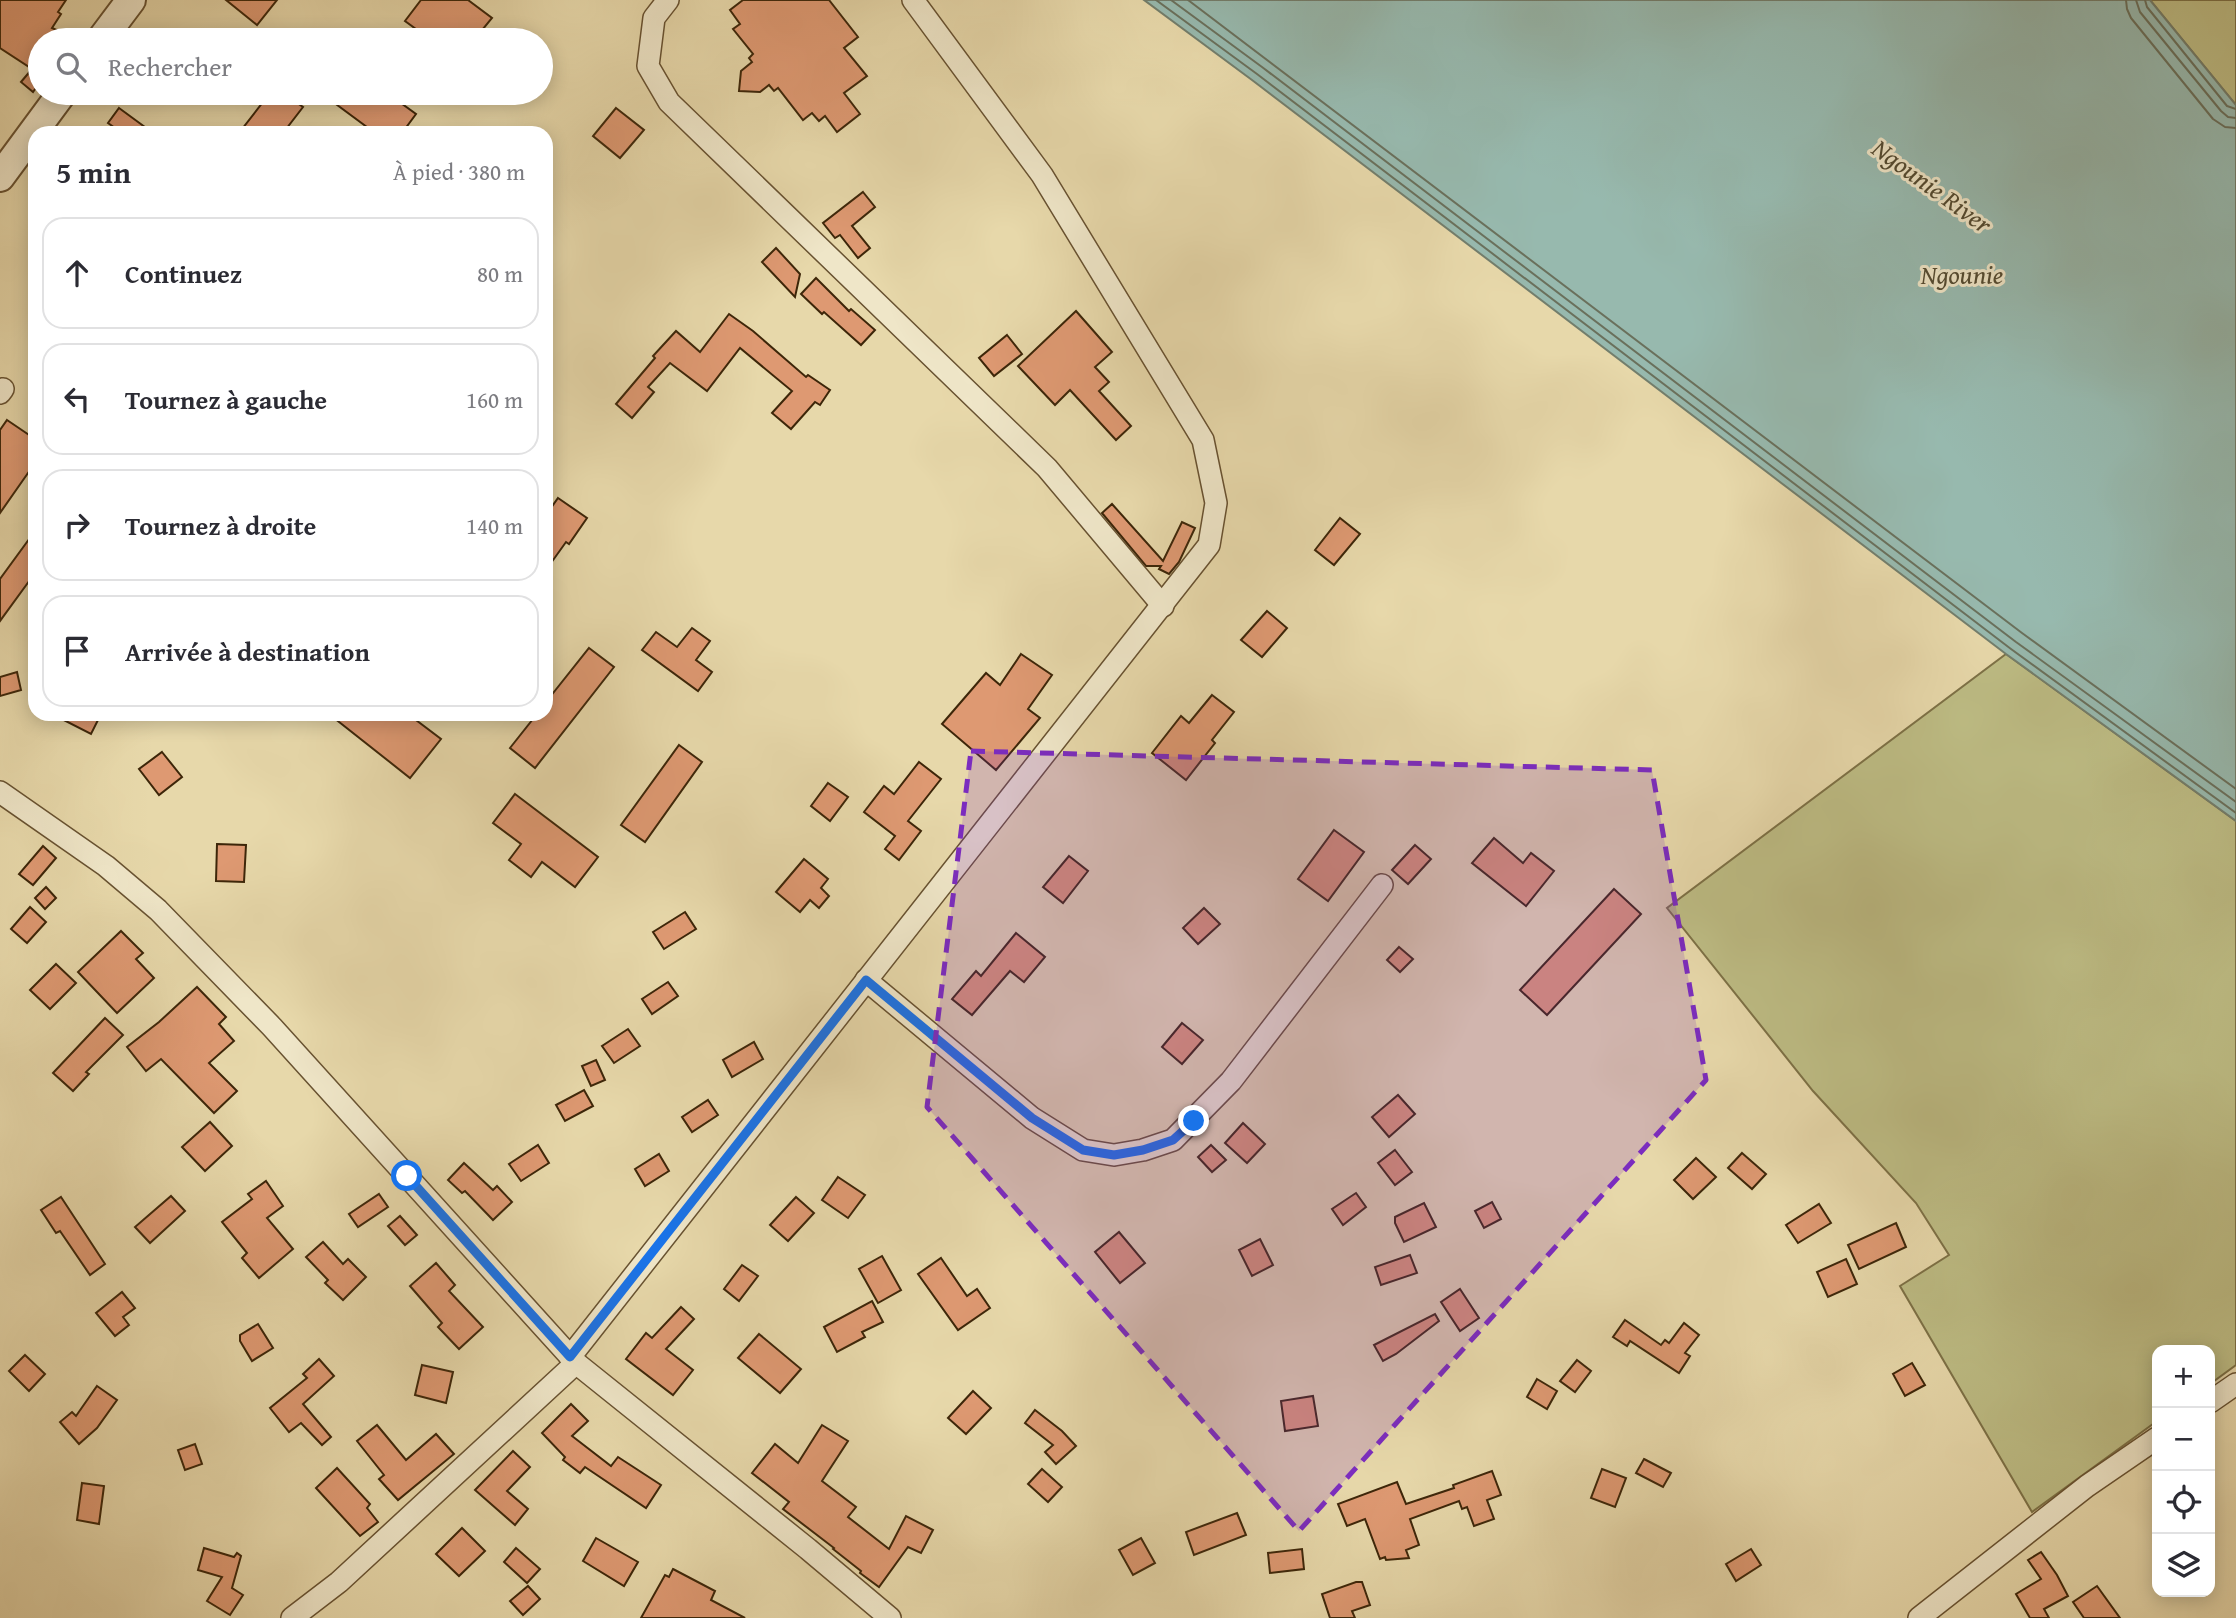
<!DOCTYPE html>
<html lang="fr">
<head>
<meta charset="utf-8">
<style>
  :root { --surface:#fff; --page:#f7f7f7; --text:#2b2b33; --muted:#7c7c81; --line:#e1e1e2 }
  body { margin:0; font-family:"Gentium Book Plus",serif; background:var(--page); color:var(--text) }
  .controls { position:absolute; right:21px; bottom:21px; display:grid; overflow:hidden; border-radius:14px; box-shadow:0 4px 18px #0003 }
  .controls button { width:63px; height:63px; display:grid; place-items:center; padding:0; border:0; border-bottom:2px solid var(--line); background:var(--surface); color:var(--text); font:35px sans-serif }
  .stop { position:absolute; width:21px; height:21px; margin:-16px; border:5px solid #1a73e8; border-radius:50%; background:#fff }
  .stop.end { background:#1a73e8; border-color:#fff; box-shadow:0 2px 7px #0008 }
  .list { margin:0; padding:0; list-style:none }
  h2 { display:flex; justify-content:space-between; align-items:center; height:91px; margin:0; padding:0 28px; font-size:30px }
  h2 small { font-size:23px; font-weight:400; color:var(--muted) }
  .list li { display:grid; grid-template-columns:46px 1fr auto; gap:21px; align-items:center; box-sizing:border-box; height:112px; margin:0 14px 14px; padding:0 14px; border:2px solid var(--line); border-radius:21px }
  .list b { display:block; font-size:26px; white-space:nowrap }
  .list em { font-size:23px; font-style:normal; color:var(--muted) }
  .icon { flex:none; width:38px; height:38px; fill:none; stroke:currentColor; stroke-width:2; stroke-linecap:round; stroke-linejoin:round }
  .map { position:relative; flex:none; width:2236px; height:1618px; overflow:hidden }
  .search { position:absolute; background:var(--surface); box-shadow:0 4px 18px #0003; left:28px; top:28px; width:525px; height:77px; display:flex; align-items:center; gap:18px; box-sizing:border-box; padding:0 24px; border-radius:38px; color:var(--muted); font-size:26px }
  .panel { position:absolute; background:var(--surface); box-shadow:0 4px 18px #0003; left:28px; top:126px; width:525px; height:595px; border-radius:21px }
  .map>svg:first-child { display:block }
</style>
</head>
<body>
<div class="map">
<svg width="2236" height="1618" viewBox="0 0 2236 1618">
  <rect width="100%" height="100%" fill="#e7d8aa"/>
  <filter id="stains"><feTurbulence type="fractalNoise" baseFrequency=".00286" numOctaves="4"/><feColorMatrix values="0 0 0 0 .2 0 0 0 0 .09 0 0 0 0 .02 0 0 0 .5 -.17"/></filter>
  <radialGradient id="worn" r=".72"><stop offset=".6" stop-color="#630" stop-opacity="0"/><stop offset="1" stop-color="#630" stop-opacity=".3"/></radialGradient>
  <!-- green -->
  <g fill="#bdbc84" stroke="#7d7146" stroke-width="2">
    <path d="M2150 0H2236V105Z"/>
    <path d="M2006 654 2236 821V1365L2210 1384V1350H2157V1421L2032 1512 1900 1286 1949 1255 1916 1203 1813 1091 1667 908Z"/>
  </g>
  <!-- water -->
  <path fill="#97b9ae" stroke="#737e6c" stroke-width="2" d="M1144 0H2150L2236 105V821L2006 654 1252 80Z"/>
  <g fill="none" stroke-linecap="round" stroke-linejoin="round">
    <!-- shore -->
    <g stroke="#6a705c" stroke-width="2">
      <path d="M1156 0 1257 74 2011 649 2236 813"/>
      <path d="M1171 0 1262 67 2016 642 2236 802"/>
      <path d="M1188 0 2022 633 2236 789"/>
      <path d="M2126 0 2127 9 2131 18 2213 119 2225 127 2236 128"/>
      <path d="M2136 0 2140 12 2221 111 2228 117 2236 118"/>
      <path d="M2145 0 2147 7 2227 106 2236 109"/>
    </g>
  </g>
  <!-- building -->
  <g fill="#de9972" stroke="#3d2609" stroke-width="2">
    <path d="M0 0H66L58 12 61 14 52 28 79 40H40V82L33 92 21 82 32 69 0 48Z"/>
    <path d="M226 0H277L257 25Z"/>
    <path d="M421 0H468L492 18 474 40H431L405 21Z"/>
    <path d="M743 0H829L858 37 844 48 867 76 844 93 860 114 837 132 825 116 819 121 812 113 803 120 778 88 774 91 769 85 760 92 739 91 741 71 752 62 749 58 753 54 733 29 740 24 730 10Z"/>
    <path d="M270 93H283L303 107 283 133H239Z"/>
    <path d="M321 93H387L416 114 402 133H375Z"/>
    <path d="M119 108 153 133H122L108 123Z"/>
    <path d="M616 108 644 130 620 158 593 136Z"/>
    <path d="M863 192 875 207 852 226 870 248 858 258 840 235 835 238 823 223Z"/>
    <path d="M776 248 800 274 795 297 762 262Z"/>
    <path d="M816 278 849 311 851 309 875 330 861 345 824 312 822 314 801 294Z"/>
    <path d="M1076 311 1112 352 1095 367 1109 382 1099 391 1131 426 1116 440 1070 390 1055 405 1018 366Z"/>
    <path d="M729 314 753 331 806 377 808 375 830 390 820 405 815 402 791 429 772 413 792 391 740 348 707 391 670 363 648 387 654 392 632 418 616 404 655 358 653 356 676 331 700 352Z"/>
    <path d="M1007 335 1022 354 994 376 979 358Z"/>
    <path d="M7 420 35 439V463L0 513V430Z"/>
    <path d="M558 498 587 518 569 544 566 542 546 570V515Z"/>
    <path d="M1112 504 1163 561 1182 522 1195 528 1179 562 1169 574 1159 569 1161 566H1146L1102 513Z"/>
    <path d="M1340 518 1360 534 1334 565 1315 550Z"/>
    <path d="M35 531V573L0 621V579Z"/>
    <path d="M1267 611 1287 628 1262 657 1241 640Z"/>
    <path d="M692 628 710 641 696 660 712 672 698 691 642 650 656 632 677 647Z"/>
    <path d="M589 648 614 667 535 768 510 748 537 714H546V702Z"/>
    <path d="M1021 654 1052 675 1028 709 1040 718 996 770 942 724 986 673 1000 685Z"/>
    <path d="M17 672 21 690 0 696V677Z"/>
    <path d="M1212 695 1234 712 1212 740 1215 743 1186 780 1152 753 1181 716 1189 723Z"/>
    <path d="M52 714H101L91 734Z"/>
    <path d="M329 714H408L441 739 410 778Z"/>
    <path d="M679 745 702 762 645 842 621 825Z"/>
    <path d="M162 752 182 777 159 795 139 769Z"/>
    <path d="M919 762 941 779 908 821 921 831 899 860 885 849 895 836 864 812 884 786 894 794Z"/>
    <path d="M828 783 848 797 830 821 811 806Z"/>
    <path d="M515 794 598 857 575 887 542 862 531 877 509 860 521 844 493 823Z"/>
    <path d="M1334 830 1364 852 1328 901 1298 879Z"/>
    <path d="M1494 838 1523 863 1531 853 1554 871 1526 906 1472 863Z"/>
    <path d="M217 844 246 845 244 882 216 881Z"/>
    <path d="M1415 845 1431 859 1408 884 1392 870Z"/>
    <path d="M43 846 56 858 33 885 19 874Z"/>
    <path d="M1069 856 1088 871 1063 903 1043 887Z"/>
    <path d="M804 859 828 879 821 888 829 896 819 908 810 900 800 912 776 892Z"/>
    <path d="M46 887 56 898 45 909 35 898Z"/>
    <path d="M1614 889 1641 914 1547 1015 1520 990Z"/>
    <path d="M30 907 46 922 27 943 11 929Z"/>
    <path d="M1204 908 1220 924 1198 944 1183 928Z"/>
    <path d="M685 912 696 929 664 949 653 932Z"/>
    <path d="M121 931 143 953 136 959 154 978 117 1013 78 972Z"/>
    <path d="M1016 933 1045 957 1024 982 1010 971 972 1015 952 999 976 971 981 976Z"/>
    <path d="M1399 947 1413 959 1400 972 1387 960Z"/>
    <path d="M56 964 76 983 50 1009 30 990Z"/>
    <path d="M668 982 678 996 652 1014 642 999Z"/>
    <path d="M197 987 226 1017 219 1024 234 1041 209 1063 237 1091 214 1113 161 1059 146 1071 127 1047 159 1022Z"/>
    <path d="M105 1018 123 1035 86 1072 89 1074 73 1091 53 1073Z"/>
    <path d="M1182 1023 1203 1040 1182 1064 1162 1047Z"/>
    <path d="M628 1029 640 1046 614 1063 602 1046Z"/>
    <path d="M754 1042 763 1059 732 1077 723 1060Z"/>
    <path d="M596 1060 605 1080 591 1086 582 1066Z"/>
    <path d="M584 1090 593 1106 565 1121 556 1105Z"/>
    <path d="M1398 1095 1415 1114 1389 1137 1372 1117Z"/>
    <path d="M708 1100 718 1115 692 1132 682 1117Z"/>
    <path d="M210 1122 232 1146 205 1171 182 1147Z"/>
    <path d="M1243 1123 1265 1144 1247 1163 1225 1143Z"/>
    <path d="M538 1145 549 1163 521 1181 509 1164Z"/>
    <path d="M1211 1145 1226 1160 1212 1172 1198 1157Z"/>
    <path d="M1395 1150 1412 1172 1395 1185 1378 1163Z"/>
    <path d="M1742 1153 1766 1174 1752 1189 1728 1168Z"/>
    <path d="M659 1154 669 1171 645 1186 635 1169Z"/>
    <path d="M1696 1158 1716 1177 1693 1199 1674 1180Z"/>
    <path d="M464 1163 493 1190 497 1186 512 1202 493 1220 465 1191 462 1193 448 1180Z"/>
    <path d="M838 1177 865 1195 848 1218 822 1200Z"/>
    <path d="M266 1181 283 1206 267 1218 293 1249 259 1278 242 1258 247 1253 222 1222 252 1199 248 1194Z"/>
    <path d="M1356 1193 1366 1207 1343 1225 1332 1209Z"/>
    <path d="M379 1194 388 1207 358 1227 349 1214Z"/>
    <path d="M171 1196 185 1211 150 1243 135 1227Z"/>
    <path d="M61 1197 105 1264 90 1275 60 1231 56 1233 41 1210Z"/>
    <path d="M796 1197 814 1213 788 1241 770 1225Z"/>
    <path d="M1492 1202 1501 1219 1484 1228 1475 1211Z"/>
    <path d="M1424 1203 1436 1227 1404 1242 1395 1223V1217Z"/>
    <path d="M1819 1204 1831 1223 1798 1243 1786 1225Z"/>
    <path d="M400 1216 417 1235 405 1245 388 1226Z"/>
    <path d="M1896 1223 1906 1247 1859 1269 1848 1245Z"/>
    <path d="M1119 1232 1145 1263 1120 1283 1095 1252Z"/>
    <path d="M1260 1239 1273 1265 1252 1276 1239 1250Z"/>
    <path d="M323 1242 343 1264 348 1259 366 1277 343 1300 325 1283 328 1280 306 1257Z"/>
    <path d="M1410 1255 1417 1273 1381 1285 1375 1267Z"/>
    <path d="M882 1256 901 1290 878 1303 859 1269Z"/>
    <path d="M941 1258 967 1296 977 1289 990 1308 958 1330 918 1274Z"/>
    <path d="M1846 1259 1857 1284 1828 1297 1817 1272Z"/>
    <path d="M436 1263 455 1285 449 1291 483 1327 459 1349 438 1327 442 1323 410 1286Z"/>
    <path d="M742 1265 758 1276 739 1301 724 1289Z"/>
    <path d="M1460 1289 1479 1318 1460 1331 1441 1302Z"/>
    <path d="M122 1292 135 1308 123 1317 129 1325 115 1336 96 1313Z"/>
    <path d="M872 1301 883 1322 862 1332 865 1337 837 1352 824 1327Z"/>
    <path d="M681 1307 694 1319 666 1349 693 1370 673 1395 626 1359 646 1333 652 1338Z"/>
    <path d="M1435 1314 1439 1321 1396 1354 1383 1361 1374 1345Z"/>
    <path d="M1625 1320 1661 1345 1665 1340 1669 1343 1684 1323 1699 1335 1685 1353 1690 1356 1679 1373 1630 1341 1627 1346 1613 1337Z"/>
    <path d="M258 1324 273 1348 252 1361 240 1341V1335Z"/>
    <path d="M759 1334 801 1369 780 1393 738 1358Z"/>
    <path d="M25 1355 45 1374 29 1391 9 1371Z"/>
    <path d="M319 1359 334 1376 303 1404 331 1437 322 1445 301 1423 289 1432 270 1408 307 1378 303 1374Z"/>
    <path d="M1577 1360 1591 1371 1575 1392 1560 1381Z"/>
    <path d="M1912 1363 1925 1385 1905 1396 1893 1374Z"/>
    <path d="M422 1365 453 1372 446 1403 415 1395Z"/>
    <path d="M1537 1379 1557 1391 1547 1409 1527 1397Z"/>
    <path d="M97 1386 117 1400 97 1428 79 1444 60 1422 72 1412 76 1416Z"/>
    <path d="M973 1391 991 1408 966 1434 948 1418Z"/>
    <path d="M1313 1396 1318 1426 1285 1431 1281 1401Z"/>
    <path d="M571 1404 588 1421 572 1436 611 1466 618 1457 661 1485 646 1508 585 1467 580 1473 563 1460 565 1457 542 1433Z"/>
    <path d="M1035 1410 1062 1431 1076 1446 1056 1464 1045 1452 1053 1445 1025 1423Z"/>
    <path d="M377 1425 406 1460 436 1434 454 1454 398 1500 379 1479 384 1475 357 1441Z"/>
    <path d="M822 1425 848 1441 822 1481 856 1507 848 1517 889 1549 906 1516 933 1530 921 1553 908 1547 879 1587 860 1573 861 1571 833 1549 834 1548 783 1509 789 1502 752 1473 775 1444 798 1463Z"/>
    <path d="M195 1444 202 1464 185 1470 178 1450Z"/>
    <path d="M513 1451 530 1467 507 1491 528 1509 515 1525 475 1490Z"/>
    <path d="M1644 1459 1671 1473 1663 1487 1636 1473Z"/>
    <path d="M337 1468 370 1504 367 1508 378 1522 360 1536 316 1488Z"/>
    <path d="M1042 1469 1062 1487 1048 1502 1028 1484Z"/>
    <path d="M1602 1469 1626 1478 1615 1507 1591 1498Z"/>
    <path d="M1492 1471 1501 1495 1487 1500 1494 1519 1474 1526 1467 1507 1462 1509 1459 1501 1410 1519 1419 1545 1406 1550 1409 1558 1386 1560 1385 1557 1380 1559 1365 1519 1347 1526 1338 1504 1397 1482 1406 1504 1454 1488 1453 1485Z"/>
    <path d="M82 1483 104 1486 99 1524 77 1520Z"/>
    <path d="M1237 1513 1246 1535 1194 1555 1186 1532Z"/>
    <path d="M462 1528 485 1551 459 1576 436 1554Z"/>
    <path d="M596 1538 638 1562 624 1586 583 1561Z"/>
    <path d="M1141 1538 1155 1563 1133 1575 1119 1550Z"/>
    <path d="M204 1548 234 1557 237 1553 241 1556 232 1588 243 1595 230 1615 207 1601 222 1577 198 1570Z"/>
    <path d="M516 1548 540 1569 527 1583 504 1562Z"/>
    <path d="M1302 1549 1304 1569 1270 1573 1268 1553Z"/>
    <path d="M1751 1549 1761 1565 1736 1581 1726 1564Z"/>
    <path d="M2041 1552 2057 1575 2068 1596 2044 1609 2049 1618H2030L2016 1594 2041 1579 2028 1560Z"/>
    <path d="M673 1569 715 1591 711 1600 745 1618H641L665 1575 669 1577Z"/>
    <path d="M1356 1582H1362L1370 1605 1352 1611 1355 1618H1330L1322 1594Z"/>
    <path d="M528 1586 540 1599 523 1615 510 1601Z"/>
    <path d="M2097 1586 2120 1618H2084L2073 1602Z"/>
  </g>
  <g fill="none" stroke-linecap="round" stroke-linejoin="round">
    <!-- minor casing -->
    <g stroke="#685231" stroke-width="24">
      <g id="minor">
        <path d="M668 0 654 18 648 66 669 102 1047 468 1163 606"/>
        <path d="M0 393 3 389"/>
        <path d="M0 792 106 866 158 910 272 1027 576 1363 808 1549 890 1618"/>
        <path d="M866 980 1032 1118 1083 1150 1114 1155 1143 1150 1173 1140 1231 1081 1382 885"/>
        <path d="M570 1357 1209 545 1216 503 1203 440 1042 175 913 0"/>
        <path d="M2210 1402 2236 1384"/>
        <path d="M292 1618 339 1582 576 1363"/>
        <path d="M1919 1618 2087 1486 2157 1438"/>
      </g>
    </g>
    <!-- tertiary casing -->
    <g stroke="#685231" stroke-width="32">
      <g id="tertiary">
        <path d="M101 40 131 0"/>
        <path d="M0 177 62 93"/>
      </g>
    </g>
    <!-- minor -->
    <use href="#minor" stroke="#efe6c8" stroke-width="21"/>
    <!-- tertiary -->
    <use href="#tertiary" stroke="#efe6c8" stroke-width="28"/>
  </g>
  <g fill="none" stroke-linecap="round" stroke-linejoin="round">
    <!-- route -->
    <path stroke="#1a73e8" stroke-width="9" d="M407 1176 570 1357 866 980 1032 1118 1083 1150 1114 1155 1143 1150 1173 1140 1194 1121"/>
  </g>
  <!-- marked area -->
  <path fill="#7b2cbf" fill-opacity="0.2" stroke="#7b2cbf" stroke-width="5" stroke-dasharray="14 9" stroke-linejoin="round" d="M971 751 1652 770 1706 1080 1299 1531 927 1107Z"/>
  <g text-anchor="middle" stroke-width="6" stroke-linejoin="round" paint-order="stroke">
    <!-- water labels -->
    <g font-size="26" font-style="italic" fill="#544b32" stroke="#efe6c8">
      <text transform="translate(1932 186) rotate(36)" y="9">Ngounie River</text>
      <text x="1962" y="284">Ngounie</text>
    </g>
  </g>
  <rect width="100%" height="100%" filter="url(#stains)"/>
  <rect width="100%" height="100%" fill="url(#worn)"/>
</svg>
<div class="controls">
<button>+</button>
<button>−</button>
<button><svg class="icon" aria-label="locate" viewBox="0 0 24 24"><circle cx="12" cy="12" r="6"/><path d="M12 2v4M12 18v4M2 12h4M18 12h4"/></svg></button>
<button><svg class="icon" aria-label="layers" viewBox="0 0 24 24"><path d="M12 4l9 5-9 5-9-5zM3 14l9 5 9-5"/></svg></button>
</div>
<div class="stop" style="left:407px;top:1176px"></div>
<div class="stop end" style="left:1194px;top:1121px"></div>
<div class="search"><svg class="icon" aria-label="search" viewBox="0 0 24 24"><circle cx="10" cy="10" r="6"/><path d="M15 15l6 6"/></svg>Rechercher</div>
<section class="panel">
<h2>5 min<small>À pied · 380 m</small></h2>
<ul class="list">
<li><svg class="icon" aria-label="ahead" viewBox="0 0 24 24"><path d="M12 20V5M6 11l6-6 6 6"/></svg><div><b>Continuez</b></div><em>80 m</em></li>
<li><svg class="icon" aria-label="left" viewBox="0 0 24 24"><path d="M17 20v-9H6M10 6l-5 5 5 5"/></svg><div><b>Tournez à gauche</b></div><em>160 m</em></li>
<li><svg class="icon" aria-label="right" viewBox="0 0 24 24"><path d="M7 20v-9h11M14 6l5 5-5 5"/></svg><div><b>Tournez à droite</b></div><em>140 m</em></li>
<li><svg class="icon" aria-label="arrive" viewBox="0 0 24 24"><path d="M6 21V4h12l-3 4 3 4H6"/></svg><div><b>Arrivée à destination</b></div></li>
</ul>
</section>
</div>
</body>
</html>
